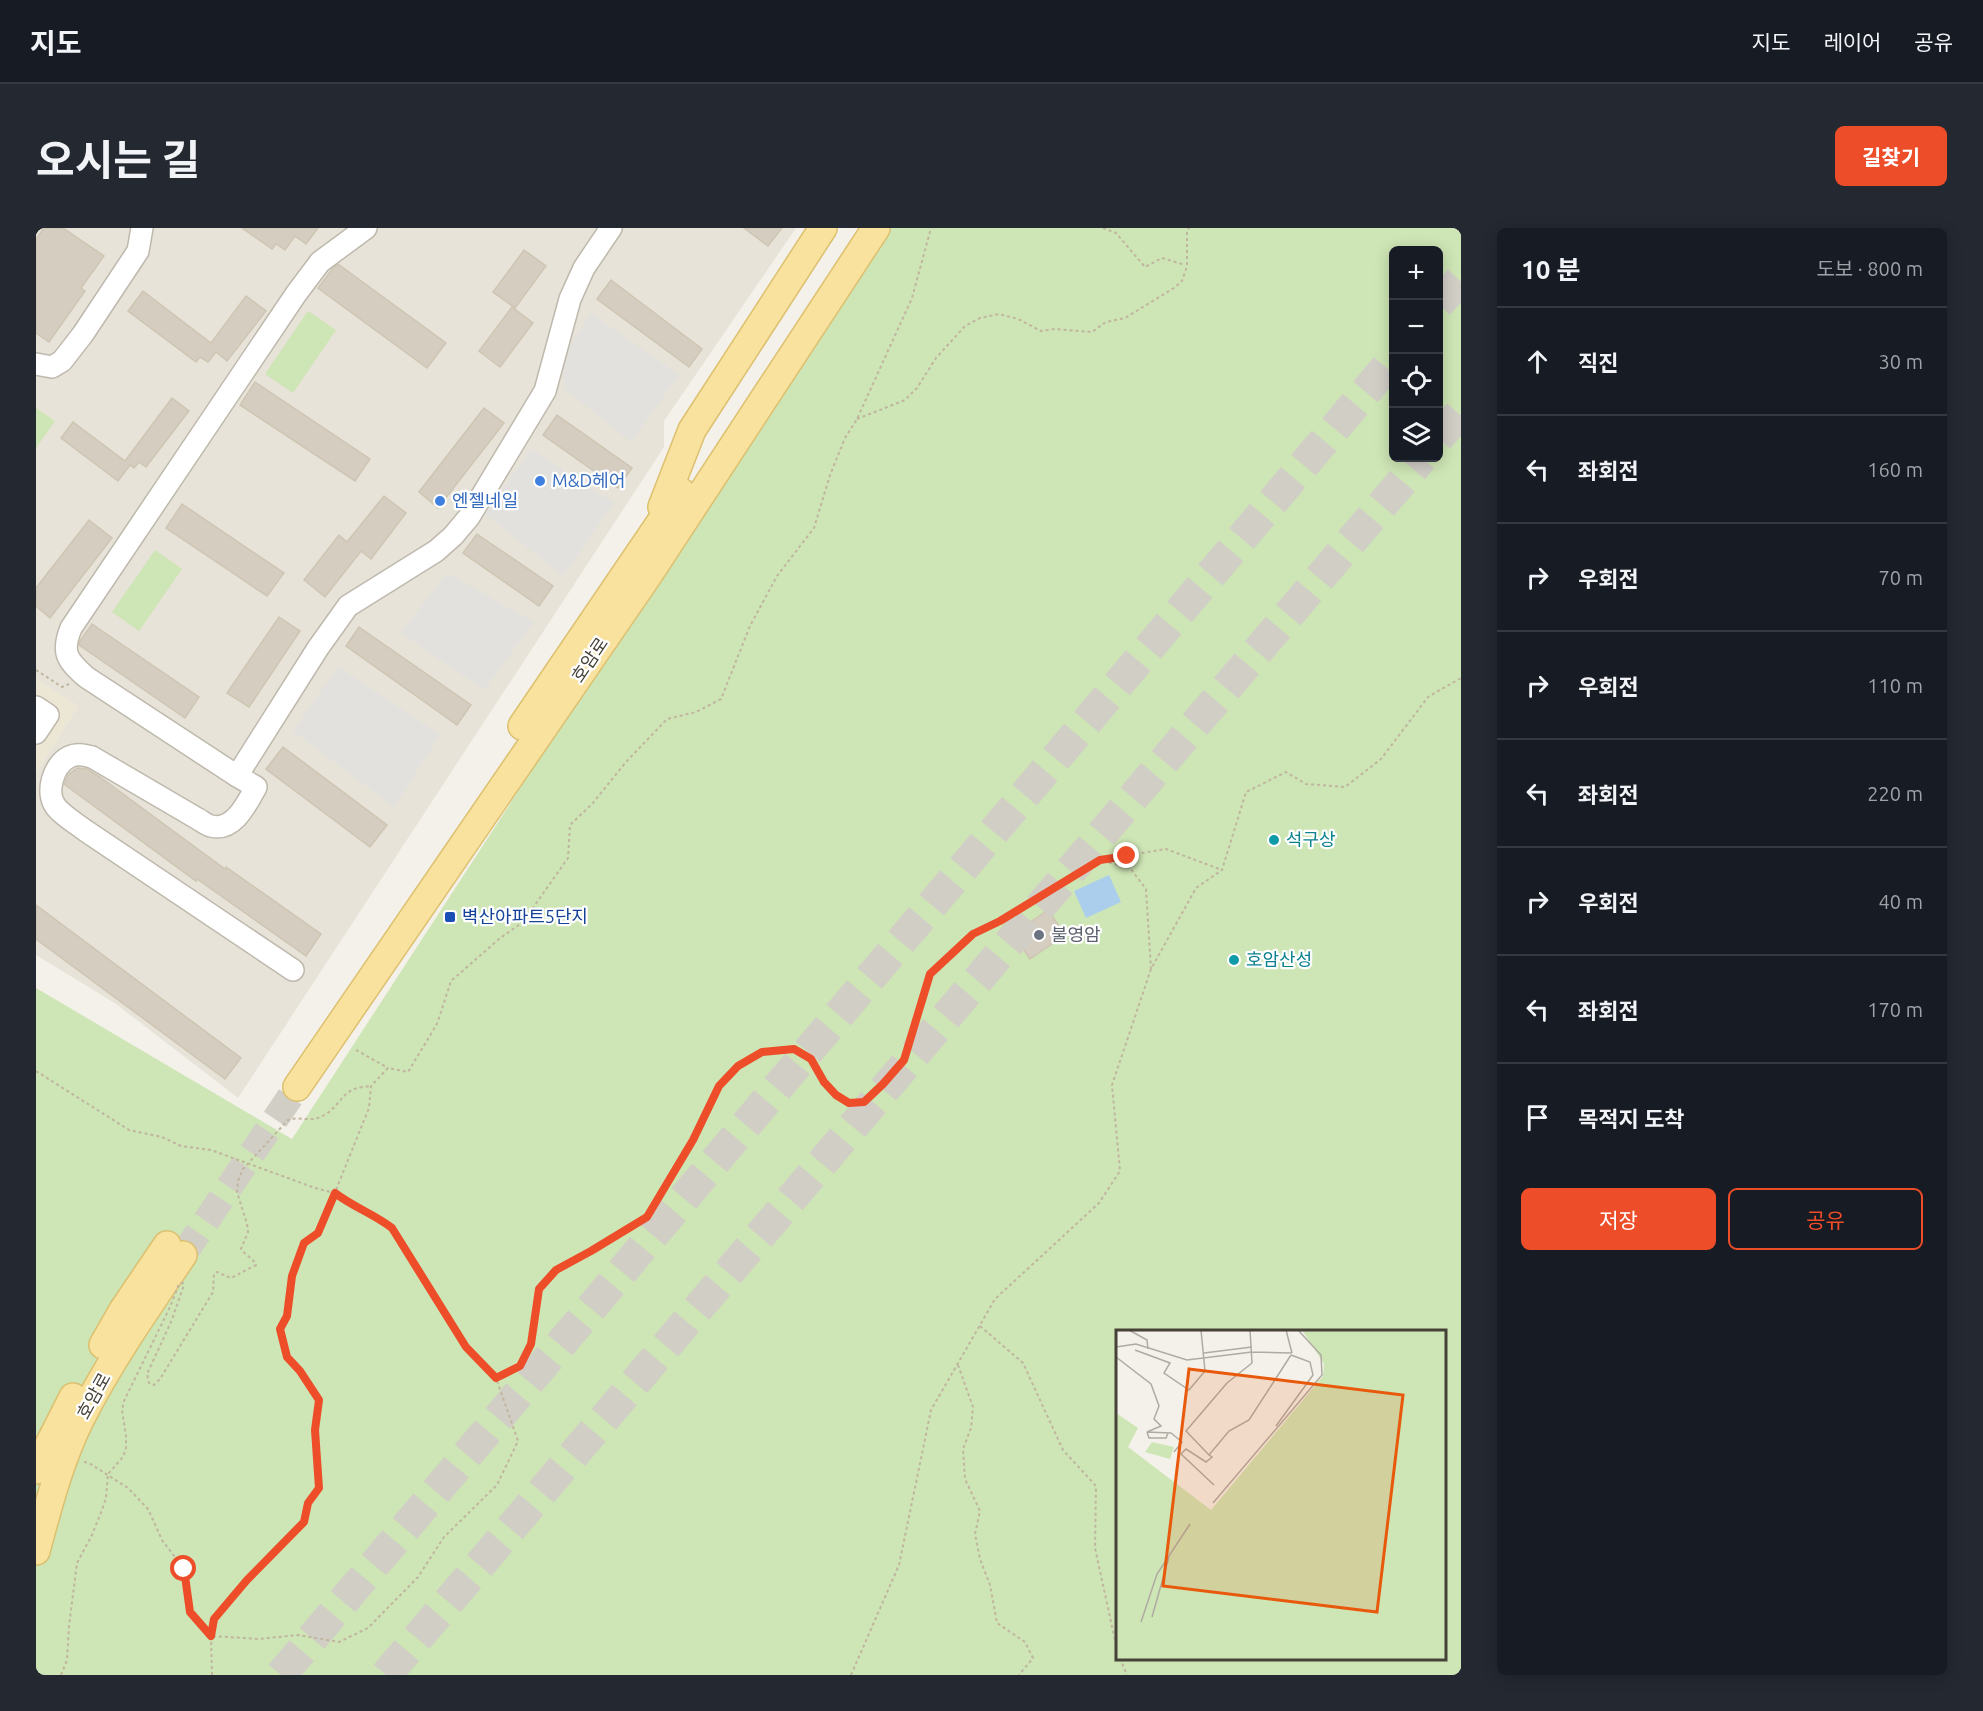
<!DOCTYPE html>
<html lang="ko">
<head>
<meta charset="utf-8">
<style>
  :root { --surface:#171b24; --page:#242831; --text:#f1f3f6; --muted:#9ea1a6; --line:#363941; --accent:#ed4d28 }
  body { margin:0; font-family:Ubuntu,"Noto Sans KR",sans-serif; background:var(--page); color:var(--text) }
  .controls { position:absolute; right:18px; top:18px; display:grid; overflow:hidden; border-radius:9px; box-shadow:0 3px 15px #0003 }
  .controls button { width:54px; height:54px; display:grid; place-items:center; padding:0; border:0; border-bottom:2px solid var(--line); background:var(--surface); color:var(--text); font:30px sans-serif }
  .stop { position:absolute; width:18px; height:18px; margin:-14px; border:4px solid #ed4d28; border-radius:50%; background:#fff }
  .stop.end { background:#ed4d28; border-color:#fff; box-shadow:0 2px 6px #0008 }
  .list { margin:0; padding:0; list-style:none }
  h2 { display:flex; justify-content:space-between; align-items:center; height:78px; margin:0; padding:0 24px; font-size:26px }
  h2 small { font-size:20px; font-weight:400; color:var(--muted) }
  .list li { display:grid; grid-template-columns:39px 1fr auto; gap:18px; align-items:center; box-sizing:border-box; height:108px; padding:0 24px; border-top:2px solid var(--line) }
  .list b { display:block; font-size:22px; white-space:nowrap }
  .list em { font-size:20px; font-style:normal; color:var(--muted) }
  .actions { display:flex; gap:12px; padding:18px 24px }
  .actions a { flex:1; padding:14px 0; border:2px solid var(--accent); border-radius:9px; text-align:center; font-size:21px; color:var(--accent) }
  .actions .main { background:var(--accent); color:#fff }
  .icon { flex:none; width:33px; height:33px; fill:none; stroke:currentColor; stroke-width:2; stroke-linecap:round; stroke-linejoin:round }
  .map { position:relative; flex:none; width:1425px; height:1447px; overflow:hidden; border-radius:9px }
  header { display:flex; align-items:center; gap:36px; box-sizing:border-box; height:84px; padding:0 30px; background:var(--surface); border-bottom:2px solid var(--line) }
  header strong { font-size:28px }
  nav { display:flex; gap:33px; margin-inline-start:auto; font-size:21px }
  .intro { display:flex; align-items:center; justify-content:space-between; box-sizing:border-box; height:144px; padding:0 36px }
  h1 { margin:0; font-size:42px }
  .button { padding:15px 27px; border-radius:9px; background:var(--accent); color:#fff; font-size:21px; font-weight:700 }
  main { display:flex; gap:36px; padding:0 36px }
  aside { flex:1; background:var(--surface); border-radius:9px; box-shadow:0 3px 15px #0003 }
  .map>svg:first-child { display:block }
</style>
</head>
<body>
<header>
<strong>지도</strong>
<nav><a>지도</a><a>레이어</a><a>공유</a></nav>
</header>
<div class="intro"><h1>오시는 길</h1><a class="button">길찾기</a></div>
<main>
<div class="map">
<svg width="1425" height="1447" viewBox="0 0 1425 1447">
  <rect width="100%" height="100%" fill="#f4f1ea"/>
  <!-- residential -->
  <path fill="#e7e3d8" d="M0 0H760L628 193V219L202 870 80 776 0 727V545L42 478 0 451Z"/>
  <!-- education -->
  <path fill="#ece6d4" d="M0 451 42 478 0 545Z"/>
  <!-- green -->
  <g fill="#cee5b5" fill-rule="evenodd">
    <path d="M843 0H1425V1447H0V760L256 911 699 230ZM1358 22H1402V230H1358ZM1082 1104H1408V1430H1082Z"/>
    <path d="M272 83 300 102 257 165 229 146Z"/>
    <path d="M0 180 19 193 0 220Z"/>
    <path d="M119 322 146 341 103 403 76 384Z"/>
  </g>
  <!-- parking -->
  <g fill="#e3e1de">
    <path d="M555 85 643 147 595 214 529 161 525 131Z"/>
    <path d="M495 221 578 275 527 348 449 286Z"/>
    <path d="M411 345 498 394 448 462 365 405Z"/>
    <path d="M302 439 404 507 358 579 257 503Z"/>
  </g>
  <!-- water -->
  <path fill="#aaceec" d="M1073 647 1085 674 1050 690 1038 663Z"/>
  <!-- building -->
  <g fill="#d5cdc0" stroke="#cfc5b3" stroke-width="1.5">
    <path d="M8 0H27L68 28 45 60 49 63 13 114 0 105V11Z"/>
    <path d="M206 0H282L270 16 259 8 249 22 240 16 236 21Z"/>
    <path d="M708 0H746L732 18Z"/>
    <path d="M488 22 510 38 479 80 457 64Z"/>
    <path d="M302 36 410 115 391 140 282 60 297 40Z"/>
    <path d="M575 52 666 121 653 139 561 71Z"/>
    <path d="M107 63 175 115 210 68 230 83 191 133 180 124 172 134 164 129 160 134 92 83Z"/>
    <path d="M476 79 497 95 464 139 443 123Z"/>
    <path d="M219 154 334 231 319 253 204 177Z"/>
    <path d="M136 170 153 183 110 239 103 234 98 240 94 237 82 253 25 210 37 194 89 233Z"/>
    <path d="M448 180 468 195 402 280 383 264Z"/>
    <path d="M521 187 596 240 582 260 507 207Z"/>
    <path d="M348 268 370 285 335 331 325 323 289 369 268 352 303 307 311 314Z"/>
    <path d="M146 276 248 345 231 368 130 300Z"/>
    <path d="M53 292 76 310 14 390 0 378V360Z"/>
    <path d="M441 306 517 358 503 378 427 325Z"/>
    <path d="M243 389 264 403 213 479 191 465Z"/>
    <path d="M56 396 163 469 149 490 43 417 44 413Z"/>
    <path d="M323 399 435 477 421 497 310 418Z"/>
    <path d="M247 519 351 597 334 619 230 541Z"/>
    <path d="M41 540 51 541 64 549 189 641 190 639 285 706 270 728 161 651 160 653 28 556 33 546Z"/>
    <path d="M0 677 205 830 189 851 0 711Z"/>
    <path d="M1012 682 1029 707 994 731 977 706Z"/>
  </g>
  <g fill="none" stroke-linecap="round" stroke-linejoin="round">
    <!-- major-tunnel -->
    <path stroke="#d1cec6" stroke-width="27" stroke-dasharray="27 14" stroke-linecap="butt" d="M147 1027 261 859"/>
    <!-- highway-tunnel -->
    <g stroke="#d1cec6" stroke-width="32" stroke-dasharray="32 16" stroke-linecap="butt">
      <path d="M1402 76 1425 51"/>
      <path d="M1402 210 1425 184"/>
      <path d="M245 1447 1358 130"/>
      <path d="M350 1447 1386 230"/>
    </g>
    <!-- minor casing -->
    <g stroke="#bfb9ad" stroke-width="24">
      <g id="minor">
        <path d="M330 0 284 34 260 66 35 400C25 425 31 432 50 449L201 548 282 420 312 378 400 323 417 308 433 289 509 163 534 71 548 40 575 0"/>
        <path d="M0 136 16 139 26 133 47 106 102 23 106 0"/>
        <path d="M0 479 12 487 0 505"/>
        <path d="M201 548 220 559C211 575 198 604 175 598 170 597 166 593 162 591L56 529C48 527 41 525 33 529 17 537 9 565 20 579 27 588 41 596 50 603L257 742"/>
      </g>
    </g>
    <!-- major casing -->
    <g stroke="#ddc06f" stroke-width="30">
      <g id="major">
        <path d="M626 279 656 202 787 0"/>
        <path d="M486 498 645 264"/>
        <path d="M261 859 613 346 840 0"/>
        <path d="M67 1117 87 1082 131 1017"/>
        <path d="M0 1242 37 1169"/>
        <path d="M0 1323C12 1279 24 1232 44 1192 73 1134 111 1080 147 1027"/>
      </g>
    </g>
    <!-- path -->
    <g stroke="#c0b59f" stroke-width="2" stroke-dasharray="3 3" stroke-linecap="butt">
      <path d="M1067 0 1080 5 1109 39 1126 30 1149 37"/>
      <path d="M821 191 869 172 881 160 900 130 929 98 944 90 963 86 982 91 1005 103 1019 101 1056 104 1070 94 1089 90 1138 60 1146 53 1151 38V3L1153 0"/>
      <path d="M0 442 26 459 33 456"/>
      <path d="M1067 633 1094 640 1110 661 1115 741"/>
      <path d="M320 822 352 840"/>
      <path d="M0 843 93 902 126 909 145 918 175 922 279 960 299 965 312 975 341 988 355 1000 430 1119 460 1150 484 1138 495 1116 503 1061 520 1042 555 1023 611 989 657 912 683 858 702 838 726 824 758 821 775 831 788 854 800 867 813 875 828 874 847 856 868 832 894 746 937 706 964 693 1064 632 1130 621 1186 642"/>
      <path d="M944 1098 987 1135 1027 1222 1060 1258 1059 1320 1082 1426"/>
      <path d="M922 1137 937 1179 935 1200 927 1221 929 1251 944 1283 939 1306 944 1331 954 1357 961 1395 989 1414 997 1430 983 1447"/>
      <path d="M48 1234 53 1235 92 1260 112 1281 126 1312 148 1341 154 1384 175 1408 223 1411 262 1407 303 1414 332 1400 382 1349 408 1309 461 1257 482 1213 460 1150"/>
      <path d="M1084 1430 1091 1447"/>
      <path d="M176 1447 175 1408 178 1391 211 1352 268 1294 272 1275 283 1260 280 1202 283 1171 264 1143 251 1129 244 1101 251 1088 257 1048 268 1015 283 1004 333 880 335 858 352 840 372 844 401 796 415 753 463 711 487 694 532 630 534 597 556 576 590 534 631 491 660 484 685 471 714 398 741 348 778 300 794 247 809 210 821 191 876 70 895 0"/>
      <path d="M815 1447 863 1337 895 1182 959 1071 1063 975 1084 943 1076 857 1115 741 1160 660 1186 642 1210 564 1250 544 1270 556 1309 559 1345 531 1392 469 1425 450"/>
    </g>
    <!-- minor -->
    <use href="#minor" stroke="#fff" stroke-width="21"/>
    <!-- major -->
    <use href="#major" stroke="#f8e29e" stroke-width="27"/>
    <!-- path-bridge -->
    <path stroke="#c0b59f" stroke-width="2" stroke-dasharray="3 3" stroke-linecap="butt" d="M25 1447 31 1432 33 1398 41 1335 56 1307 66 1282 70 1270 72 1246 87 1229 90 1220V1208L86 1182 88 1173 134 1079 143 1056 147 1055V1060L135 1094 111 1146 113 1155 118 1157 124 1151 177 1064 178 1046 181 1044 195 1050 220 1037C217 1030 210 1028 205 1021L212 1004 211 996 201 964 202 953 207 941 252 892C263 888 274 894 284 889 300 883 304 868 316 862 322 859 329 859 335 858"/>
  </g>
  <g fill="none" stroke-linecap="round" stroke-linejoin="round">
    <!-- route -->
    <path stroke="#ed4d28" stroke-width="8" d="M148 1341 154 1384 175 1408 178 1391 211 1352 268 1294 272 1275 283 1260 279 1202 283 1172 264 1143 251 1129 244 1101 251 1088 256 1048 268 1015 282 1005 299 965C317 979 338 986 356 1000L430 1119 460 1150 484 1138 495 1116 503 1061 520 1042 555 1023 611 989 657 912 683 858 702 838 726 824 758 821 775 831 788 854 800 867 813 875 828 874 847 856 868 832 894 746 937 706 964 693 1064 632 1091 628"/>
  </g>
  <!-- markers -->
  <g fill="#3f7fe0" stroke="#fff" stroke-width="2">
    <circle cx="504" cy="253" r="6"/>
    <circle cx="404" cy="273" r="6"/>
  </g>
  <g fill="#0f9aa8" stroke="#fff" stroke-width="2">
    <circle cx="1238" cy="612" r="6"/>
    <circle cx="1198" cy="732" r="6"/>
  </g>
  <rect fill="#1a4fb4" stroke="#fff" stroke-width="2" x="408" y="683" width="12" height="12" rx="3"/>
  <circle fill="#6b7280" stroke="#fff" stroke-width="2" cx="1003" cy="707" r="6"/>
  <g text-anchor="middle" stroke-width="4.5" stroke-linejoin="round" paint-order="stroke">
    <!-- shop labels -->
    <g font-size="18" fill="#366cbe" stroke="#fff" text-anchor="start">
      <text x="516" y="259">M&amp;D헤어</text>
      <text x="416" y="279">엔젤네일</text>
    </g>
    <!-- street labels -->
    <g font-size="18" fill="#474238" stroke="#fff">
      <text transform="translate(554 432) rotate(-56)" y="6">호암로</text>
      <text transform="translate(58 1168) rotate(-61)" y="6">호암로</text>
    </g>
    <!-- culture labels -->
    <g font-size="18" fill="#0d838f" stroke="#fff" text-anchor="start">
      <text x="1250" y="618">석구상</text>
      <text x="1210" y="738">호암산성</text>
    </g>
    <!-- transit labels -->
    <g font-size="18" fill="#164399" stroke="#fff" text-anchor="start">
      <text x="426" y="695">벽산아파트5단지</text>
    </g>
    <!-- worship labels -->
    <g font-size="18" fill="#5b616d" stroke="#fff" text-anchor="start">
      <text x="1015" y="713">불영암</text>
    </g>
  </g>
  <!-- overview -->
  <g transform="translate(1080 1102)">
    <rect width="330" height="330" fill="#f4f1ea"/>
    <path d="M186 0H330V330H0V83L22 98 12 117 95 180 207 46 208 34ZM36 112 58 117 54 129 29 122Z" fill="#cee5b5"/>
    <path fill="none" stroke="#afaba3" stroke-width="1.5" d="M13 0 31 10 32 19M134 0 136 33 111 53 70 101 93 125 113 101 133 90 175 25M170 0 176 23M0 17 20 14 71 30 136 22 176 23M19 20 54 33 48 43 73 60 89 41 85 0M88 23 136 17M0 27 35 54 43 76 38 89 45 96 31 102 55 103 66 112 58 122M160 96 197 45 194 32 175 25M31 102 33 108H50L52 103M93 125 96 127 90 132 70 119 65 124 98 155M97 173 206 45 205 25 182 0M36 287 53 227M25 292 41 244 74 194"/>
    <path fill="#e8590c" fill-opacity="0.15" stroke="#e8590c" stroke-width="3" d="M73 39 287 65 261 282 47 256Z"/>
    <rect width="330" height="330" fill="none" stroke="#474238" stroke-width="3"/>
  </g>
</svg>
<div class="controls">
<button>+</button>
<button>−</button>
<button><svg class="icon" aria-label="locate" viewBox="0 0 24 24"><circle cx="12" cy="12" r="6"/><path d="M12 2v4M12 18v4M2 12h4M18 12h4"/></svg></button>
<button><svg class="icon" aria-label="layers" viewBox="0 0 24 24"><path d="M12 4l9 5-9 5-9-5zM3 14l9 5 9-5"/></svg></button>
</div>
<div class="stop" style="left:148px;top:1341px"></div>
<div class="stop end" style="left:1091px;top:628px"></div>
</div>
<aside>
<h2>10 분<small>도보 · 800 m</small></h2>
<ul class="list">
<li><svg class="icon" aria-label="ahead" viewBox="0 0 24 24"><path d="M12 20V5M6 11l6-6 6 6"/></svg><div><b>직진</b></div><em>30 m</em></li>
<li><svg class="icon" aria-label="left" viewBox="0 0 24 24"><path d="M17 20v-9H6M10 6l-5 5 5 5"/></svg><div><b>좌회전</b></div><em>160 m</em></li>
<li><svg class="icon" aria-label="right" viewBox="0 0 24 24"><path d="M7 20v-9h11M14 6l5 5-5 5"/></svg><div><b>우회전</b></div><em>70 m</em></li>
<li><svg class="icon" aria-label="right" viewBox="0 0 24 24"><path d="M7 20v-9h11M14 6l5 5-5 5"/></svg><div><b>우회전</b></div><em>110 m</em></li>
<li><svg class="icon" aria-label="left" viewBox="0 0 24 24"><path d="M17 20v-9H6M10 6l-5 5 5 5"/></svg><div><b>좌회전</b></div><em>220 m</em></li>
<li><svg class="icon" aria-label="right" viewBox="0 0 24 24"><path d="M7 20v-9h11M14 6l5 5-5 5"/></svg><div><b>우회전</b></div><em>40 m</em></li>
<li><svg class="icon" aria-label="left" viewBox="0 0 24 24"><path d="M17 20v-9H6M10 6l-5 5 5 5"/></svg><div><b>좌회전</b></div><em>170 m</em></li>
<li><svg class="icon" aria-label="arrive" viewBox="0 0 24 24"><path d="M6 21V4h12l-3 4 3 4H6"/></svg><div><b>목적지 도착</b></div></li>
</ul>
<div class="actions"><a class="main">저장</a><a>공유</a></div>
</aside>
</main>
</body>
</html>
